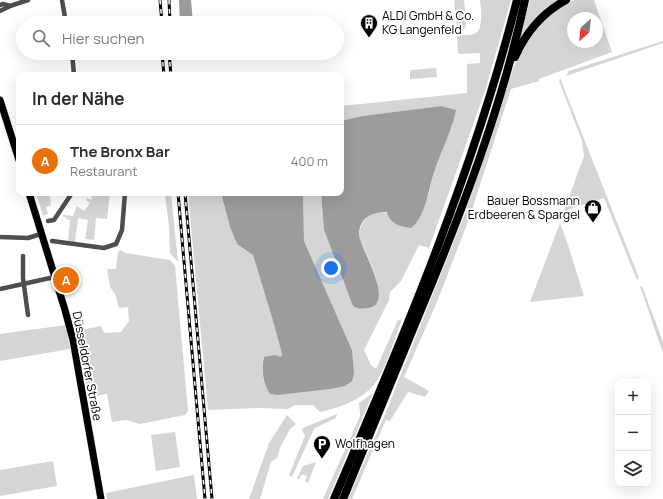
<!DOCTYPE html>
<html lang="de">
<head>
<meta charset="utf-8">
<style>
  :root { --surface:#fff; --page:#f2f2f3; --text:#2b2b33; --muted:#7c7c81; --line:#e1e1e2; --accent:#db2777 }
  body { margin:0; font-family:Manrope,sans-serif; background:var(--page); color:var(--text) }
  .controls { position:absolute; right:12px; bottom:12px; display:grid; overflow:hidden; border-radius:8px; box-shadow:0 4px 16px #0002 }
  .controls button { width:36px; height:36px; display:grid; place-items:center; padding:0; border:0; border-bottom:1px solid var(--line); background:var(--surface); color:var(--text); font:20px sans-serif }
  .compass { position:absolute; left:567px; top:12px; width:36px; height:36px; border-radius:50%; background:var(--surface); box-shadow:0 4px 16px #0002; rotate:207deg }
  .you { position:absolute; left:331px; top:268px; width:14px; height:14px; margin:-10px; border:3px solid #fff; border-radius:50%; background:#1a73e8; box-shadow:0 0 0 6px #1a73e833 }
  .badge { display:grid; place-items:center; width:26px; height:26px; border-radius:50%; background:var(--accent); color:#fff; font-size:13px; font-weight:700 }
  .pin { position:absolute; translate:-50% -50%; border:2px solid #fff; box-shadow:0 1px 4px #0006 }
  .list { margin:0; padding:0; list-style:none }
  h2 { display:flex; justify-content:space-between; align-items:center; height:52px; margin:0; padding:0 16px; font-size:17px }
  h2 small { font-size:13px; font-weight:400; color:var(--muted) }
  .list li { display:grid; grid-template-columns:26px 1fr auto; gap:12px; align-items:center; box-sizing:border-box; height:72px; padding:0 16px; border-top:1px solid var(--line) }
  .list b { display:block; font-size:15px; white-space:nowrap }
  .list p { margin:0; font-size:13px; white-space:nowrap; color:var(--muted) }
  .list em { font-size:13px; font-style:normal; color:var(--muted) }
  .icon { flex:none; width:22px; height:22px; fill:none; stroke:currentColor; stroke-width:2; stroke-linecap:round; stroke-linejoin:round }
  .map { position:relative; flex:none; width:663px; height:499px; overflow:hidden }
  .search { position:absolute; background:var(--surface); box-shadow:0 4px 16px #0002; left:16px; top:16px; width:328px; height:44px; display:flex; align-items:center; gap:10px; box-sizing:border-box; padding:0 14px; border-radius:22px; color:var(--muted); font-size:15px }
  .panel { position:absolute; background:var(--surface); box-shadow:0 4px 16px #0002; left:16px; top:72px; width:328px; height:124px; border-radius:8px }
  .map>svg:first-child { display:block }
</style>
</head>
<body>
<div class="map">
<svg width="663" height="499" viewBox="0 0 663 499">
  <rect width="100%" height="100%" fill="#fff"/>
  <!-- green -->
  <g fill="#d5d5d5" fill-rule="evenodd">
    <path d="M454 0H464L466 24 465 28 461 30 457 27Z"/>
    <path d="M480 0H511L485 91 429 248 419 245 401 281 390 292 389 300 364 350 371 365 376 369 398 320 402 319C395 337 384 377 370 389 356 402 338 408 320 412L313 405H295L288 409 258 408 208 410 188 193H221L230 227 237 244 253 255 273 321 282 354 281 357H264C260 369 263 384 270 394L277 395 352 350 304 241 303 193H321L324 230 346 288 378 303C381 285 372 266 365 250 363 245 360 240 359 236 359 231 361 225 364 221 376 203 400 217 416 223L429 194 434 170 453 124 441 106 362 116 341 121V106L467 93V64L480 63V53L460 54 458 53 457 37C462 34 468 36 474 34 484 31 481 8 480 0Z"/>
    <path d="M530 0H561L519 43Z"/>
    <path d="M574 0H594L612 52 539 79V81L511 89 469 219 437 302 404 377 429 391 425 397 408 392 390 421 386 420 352 499H348L386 412 466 211 513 69C526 39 543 14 574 0ZM573 18H597V42H573Z"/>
    <path d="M663 41V43L566 76 569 71Z"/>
    <path d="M436 68 437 77 410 79V71L411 70Z"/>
    <path d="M560 78 639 278 637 280 604 198 564 211 584 156 582 141 559 81Z"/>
    <path d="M36 193H49L51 202H50L51 205 46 207 48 214 43 216Z"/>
    <path d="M91 193H110L107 219 96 218 94 240 85 239 88 220 78 218 75 242 68 241 70 220 66 219V217H63V215L73 216 77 206 84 211 90 203 86 200 87 198 92 200Z"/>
    <path d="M165 193H171L178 262 170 253 169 227Z"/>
    <path d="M560 223 568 245 584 296 530 302Z"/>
    <path d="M121 250 125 253 170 260 175 266 188 411 185 415 140 424 126 420 112 422 107 394 88 397 81 343 76 331 101 326 104 333 121 332 129 321 128 307 119 308 115 294 110 287 107 269H116L118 252Z"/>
    <path d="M642 286 663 342V353L641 289 640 287Z"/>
    <path d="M66 325 70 349 0 361V334Z"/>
    <path d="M373 393 328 499H323L360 416 359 403Z"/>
    <path d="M337 414 336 418 315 428 313 431 292 477 289 475 305 436 302 430 303 428Z"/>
    <path d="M287 415 296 424 290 429 280 448 277 458 271 462 260 499H249L269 443Z"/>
    <path d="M175 432 180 467 156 471 151 435Z"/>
    <path d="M53 461 57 486 0 496V470Z"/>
    <path d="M316 462 308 483 305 481 307 476 302 474 299 479H297L303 466Z"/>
    <path d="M194 475 197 499H107L106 493Z"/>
  </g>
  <!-- water -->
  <g fill="#9c9c9c">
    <path d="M179 0H191L193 23H180Z"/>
    <path d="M441 106 456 110C452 131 442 149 435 169 429 186 426 217 411 228 401 227 389 223 387 212 372 212 360 217 359 234 359 246 397 305 368 308 362 309 358 309 353 306L324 230 321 193H341V121L362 116Z"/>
    <path d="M221 193H303L304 241 352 350 354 374 352 381 345 386 330 389 277 395 270 394C263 384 261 369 264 357L275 355 281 357 282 354 273 321 253 255 237 244 230 227Z"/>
  </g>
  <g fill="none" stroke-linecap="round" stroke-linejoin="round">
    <!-- primary casing -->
    <g stroke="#dbdbdb" stroke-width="8">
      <g id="primary">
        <path d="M0 100 19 160"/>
        <path d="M29 193 65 310 73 340 101 499"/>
      </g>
    </g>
    <!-- motorway casing -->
    <g stroke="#dbdbdb" stroke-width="9">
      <g id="motorway">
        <path d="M515 57C526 32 542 13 566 0"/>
        <path d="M334 499C404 336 473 173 517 0"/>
        <path d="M343 499C369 437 394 374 420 312 462 211 502 107 525 0"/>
      </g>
    </g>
    <!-- minor -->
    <g stroke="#4e4e4e" stroke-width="4.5">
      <path d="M62 0 66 23"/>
      <path d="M0 5 3 4 10 6"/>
      <path d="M0 11 10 6 28 0"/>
      <path d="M72 53 74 75"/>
      <path d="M48 221 54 220 72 193"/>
      <path d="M0 237 28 238 41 234"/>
      <path d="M52 241 104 248 116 244 122 230 125 193"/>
      <path d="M23 256V278L28 315"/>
      <path d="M0 289 50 278"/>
    </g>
    <!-- primary -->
    <use href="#primary" stroke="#000" stroke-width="7"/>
    <!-- motorway -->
    <use href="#motorway" stroke="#000" stroke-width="8"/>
    <!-- rail casing -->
    <g stroke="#000" stroke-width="3">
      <g id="rail">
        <path d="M160 0 162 23"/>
        <path d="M169 0 170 23"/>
        <path d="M162 53 164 75"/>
        <path d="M169 53 171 75"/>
        <path d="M178 193 205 499"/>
        <path d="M185 193 212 499"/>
      </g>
    </g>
    <!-- rail -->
    <use href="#rail" stroke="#fff" stroke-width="1.5" stroke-dasharray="4.5" stroke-linecap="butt"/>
  </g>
  <!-- icons -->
  <defs>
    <g id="building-pin" transform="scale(0.9)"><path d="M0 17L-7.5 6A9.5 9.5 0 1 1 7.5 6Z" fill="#000" stroke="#fff"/><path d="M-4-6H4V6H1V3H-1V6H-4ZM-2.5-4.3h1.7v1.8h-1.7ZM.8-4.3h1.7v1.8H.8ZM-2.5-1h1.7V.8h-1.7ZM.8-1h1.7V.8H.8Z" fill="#fff"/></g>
    <g id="shop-pin" transform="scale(0.9)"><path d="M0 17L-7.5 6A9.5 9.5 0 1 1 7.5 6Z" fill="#000" stroke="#fff"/><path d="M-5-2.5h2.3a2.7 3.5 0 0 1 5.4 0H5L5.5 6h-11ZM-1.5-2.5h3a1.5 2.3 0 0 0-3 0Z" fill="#fff"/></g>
    <g id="parking-pin" transform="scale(0.9)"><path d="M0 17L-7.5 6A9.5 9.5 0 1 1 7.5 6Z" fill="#000" stroke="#fff"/><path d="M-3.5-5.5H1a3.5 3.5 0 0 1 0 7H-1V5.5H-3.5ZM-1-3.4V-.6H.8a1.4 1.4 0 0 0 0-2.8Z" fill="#fff"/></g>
  </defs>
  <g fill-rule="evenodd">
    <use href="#building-pin" x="369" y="23"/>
    <use href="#shop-pin" x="593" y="208"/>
    <use href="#parking-pin" x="322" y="444"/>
  </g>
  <g text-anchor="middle" stroke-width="3.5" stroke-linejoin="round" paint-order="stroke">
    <!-- poi labels -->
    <g font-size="12" fill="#000" stroke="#fff" text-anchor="start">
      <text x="382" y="20">ALDI GmbH &amp; Co.<tspan x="382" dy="14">KG Langenfeld</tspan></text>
      <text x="580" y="205" text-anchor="end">Bauer Bossmann<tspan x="580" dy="14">Erdbeeren &amp; Spargel</tspan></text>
      <text x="335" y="448">Wolfhagen</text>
    </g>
    <!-- street labels -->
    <g font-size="12" fill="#000" stroke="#fff">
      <text transform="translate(87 366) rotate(79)" y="4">Düsseldorfer Straße</text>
    </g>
  </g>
</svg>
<div class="controls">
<button>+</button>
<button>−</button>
<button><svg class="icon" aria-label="layers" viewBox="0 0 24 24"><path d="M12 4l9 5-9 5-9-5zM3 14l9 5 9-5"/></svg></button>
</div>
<svg class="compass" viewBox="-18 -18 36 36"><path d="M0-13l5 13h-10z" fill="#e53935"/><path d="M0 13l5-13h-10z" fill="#7c7c81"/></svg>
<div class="you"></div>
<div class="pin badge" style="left:66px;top:280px;background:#e8710a">A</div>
<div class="search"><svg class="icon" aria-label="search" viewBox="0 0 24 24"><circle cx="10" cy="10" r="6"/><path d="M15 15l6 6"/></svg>Hier suchen</div>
<section class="panel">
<h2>In der Nähe<small></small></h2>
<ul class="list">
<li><span class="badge" style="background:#e8710a">A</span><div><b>The Bronx Bar</b><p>Restaurant</p></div><em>400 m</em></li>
</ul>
</section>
</div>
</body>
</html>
